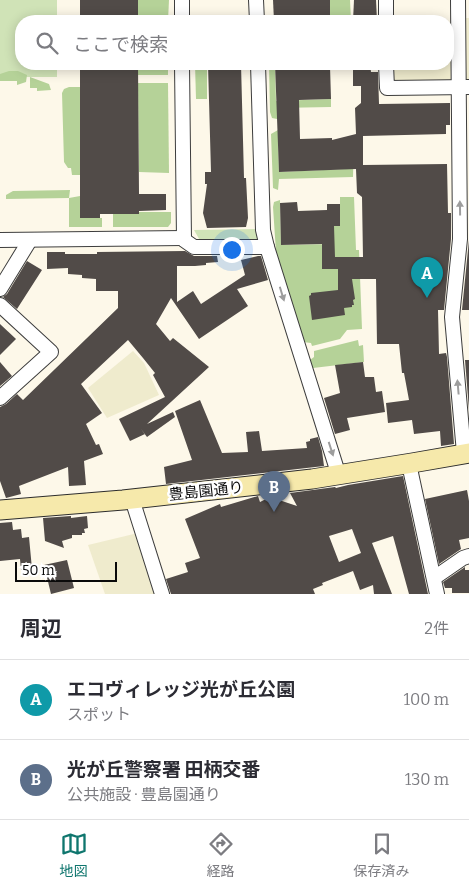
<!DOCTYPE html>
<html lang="ja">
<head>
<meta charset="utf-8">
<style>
  :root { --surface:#fff; --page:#f2f2f3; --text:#2b2b33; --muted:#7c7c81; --line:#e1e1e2; --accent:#0f766e }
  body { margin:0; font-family:Bitter,"Noto Sans JP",serif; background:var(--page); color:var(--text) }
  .scale { position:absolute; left:15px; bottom:12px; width:102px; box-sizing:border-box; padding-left:5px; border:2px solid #0a0a0a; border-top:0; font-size:14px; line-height:18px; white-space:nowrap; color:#0a0a0a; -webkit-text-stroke:4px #fff; paint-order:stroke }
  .you { position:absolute; left:231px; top:249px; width:18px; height:18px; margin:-12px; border:4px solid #fff; border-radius:50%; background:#1a73e8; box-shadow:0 0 0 8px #1a73e833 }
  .badge { display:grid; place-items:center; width:32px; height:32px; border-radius:50%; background:var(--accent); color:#fff; font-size:16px; font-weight:700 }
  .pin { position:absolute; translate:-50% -41px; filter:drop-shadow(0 1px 2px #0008) }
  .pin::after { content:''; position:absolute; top:26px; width:18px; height:15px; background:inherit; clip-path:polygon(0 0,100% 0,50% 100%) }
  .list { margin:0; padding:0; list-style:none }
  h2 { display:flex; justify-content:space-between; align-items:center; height:65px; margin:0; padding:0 20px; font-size:21px }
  h2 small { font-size:16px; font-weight:400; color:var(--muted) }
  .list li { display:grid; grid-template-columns:32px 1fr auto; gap:15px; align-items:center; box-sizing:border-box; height:80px; padding:0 20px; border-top:1px solid var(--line) }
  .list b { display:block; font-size:19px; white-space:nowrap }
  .list p { margin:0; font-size:16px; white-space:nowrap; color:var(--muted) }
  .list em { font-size:16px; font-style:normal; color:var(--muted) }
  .icon { flex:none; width:28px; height:28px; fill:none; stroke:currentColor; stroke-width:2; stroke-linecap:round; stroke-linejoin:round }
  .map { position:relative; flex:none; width:469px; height:594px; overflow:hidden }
  .search { position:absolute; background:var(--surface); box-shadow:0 2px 12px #0003; left:15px; right:15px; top:15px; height:55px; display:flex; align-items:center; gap:12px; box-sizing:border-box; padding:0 18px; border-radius:20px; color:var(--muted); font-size:19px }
  .sheet { height:225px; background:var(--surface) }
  nav { display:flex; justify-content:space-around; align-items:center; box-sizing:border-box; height:70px; border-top:1px solid var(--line); background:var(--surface); font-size:14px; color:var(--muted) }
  nav a { display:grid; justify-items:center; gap:2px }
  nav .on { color:var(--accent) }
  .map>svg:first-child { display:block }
</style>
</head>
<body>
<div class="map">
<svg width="469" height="594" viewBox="0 0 469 594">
  <rect width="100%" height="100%" fill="#fdf8e9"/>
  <!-- farmland -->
  <g fill="#efebcd">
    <path d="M464 18H469V84L464 79Z"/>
    <path d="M448 54H453V79L449 83 395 84 391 79 390 64H448Z"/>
    <path d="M133 351 144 363 159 395 107 418 88 388Z"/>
    <path d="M138 533 157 594H105L88 545Z"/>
  </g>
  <!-- green -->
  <g fill="#d0e3b7">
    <path d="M0 0H57V21H21V64H57V77H0Z"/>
    <path d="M260 229V244H202L194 230Z"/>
  </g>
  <!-- forest -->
  <g fill="#b5d298">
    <path d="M138 0H169L168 21H138Z"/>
    <path d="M330 0H350L351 21H330Z"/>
    <rect x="138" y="64" width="30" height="11"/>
    <path d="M195 64H207V99H196Z"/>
    <path d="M269 64H275L276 101 331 99V107L277 108V119L272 118 270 112Z"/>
    <path d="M9 71H18L27 75 26 82 17 85V81H0V74Z"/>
    <path d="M30 77 49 84 51 90 37 91V88H30Z"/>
    <path d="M138 83H168L169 173 139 172Z"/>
    <path d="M69 87H80V175H72L71 168H68L64 162 62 93 64 89Z"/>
    <path d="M278 130 279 172 346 169 345 137H354L353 177 279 179 278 190 273 188 271 134Z"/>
    <path d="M70 190 69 198 80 196V218H102V227H69V198L6 199V195L13 191Z"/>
    <path d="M340 197H354L356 250H359L362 329 347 330 340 339 312 346 311 343 303 342 276 252 273 207 274 202 280 200 281 245 334 244V226H340Z"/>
    <path d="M139 212H171V223L168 227H113V214H138Z"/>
    <path d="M358 340 359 346 363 345 364 362 313 368 310 360 314 357V351Z"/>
  </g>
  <!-- building -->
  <g fill="#514b48" fill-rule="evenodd">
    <rect x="80" y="0" width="58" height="21"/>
    <path d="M273 0H330V21H274Z"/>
    <path d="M354 0H376L377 21H353Z"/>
    <path d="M80 64H138L139 194H166V210L139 211V214H100V218H80Z"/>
    <path d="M208 64H241L244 178H246L248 218 246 227 207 228 203 213 207 184H205V172H211Z"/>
    <path d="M275 64H292L293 67 330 66 331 99 299 100 300 139 332 138V140L356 134 355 108 361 103V86H353V64H370L371 72H378L379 104 450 103V125H446V134L363 136V165L447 164 448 213H451V239L444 310H438L439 354 446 353 447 357 454 444 441 446 440 431 414 434 412 420 388 423 386 403 409 400 404 373H402L399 344H377L376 279H352L355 299 353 300 354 305H352V307L344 308 345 315 312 320 309 296 311 295V293L338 290V269H322V244L281 245 280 203 297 202 298 211 327 210V204H340V226H334L335 257H363L362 197 357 193 356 169 279 172Z"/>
    <path d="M469 225V310H462L469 240Z"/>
    <path d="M185 251 194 256H217L218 262 206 263V265L195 266H177V302L193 291 201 304 245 275 241 260 258 256H261L268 280 237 289 248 306 199 339 171 298 156 324 170 341 173 338 209 367 147 424 173 412 175 417 147 437 141 429 145 434 130 441 119 419 165 397 153 375 155 373 143 358 128 340 81 384 102 413 86 424 96 445 99 444 103 454 84 461 86 485 69 486 68 467 19 486 21 494 6 498 0 481V407L6 404 17 394 23 400 118 308V291H96V279L82 278V275L68 274V268L47 269V252H65V254H97V252Z"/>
    <path d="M27 261 42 270 17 309 3 297 7 294Z"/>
    <path d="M0 324 16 339 0 355Z"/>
    <path d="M465 360H469V410Z"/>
    <path d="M0 362 12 376 0 386Z"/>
    <path d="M363 362 365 377H374L376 392 382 391 385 412 347 418 350 430 335 434 324 398 340 393 335 365Z"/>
    <path d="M200 400 222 453 248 452 246 432 259 431 262 451 307 448 306 442 310 441V439L318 437 322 451 324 466 166 484 164 467 192 460 175 411Z"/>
    <path d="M403 476 428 594H409L393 536 372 543 392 594H374L373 585 360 590 353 571 322 583 323 585 313 589 315 594H171L166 579 188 572 185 563 200 558 185 519 220 504 221 507 258 496 260 502 270 497 297 506 290 493 335 487 336 488 348 485ZM352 529 361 553 339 562 329 536Z"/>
    <path d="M467 490 469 501V538L459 540 461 549 439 564 425 499Z"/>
    <path d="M71 516V518L87 516 88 528 84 529 85 533H82V535H72V538L62 541 64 548 45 541 43 518Z"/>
    <path d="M12 522 13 530 21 529 22 538 29 537 32 569 21 570 20 559 0 561V523Z"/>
    <path d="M67 560 74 588 51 594 44 565Z"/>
    <path d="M465 567V570H469V593H452V588H445L443 582Z"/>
  </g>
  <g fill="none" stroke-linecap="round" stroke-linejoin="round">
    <!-- street casing -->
    <g stroke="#3d3d3d" stroke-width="16">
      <g id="street">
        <path d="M182 0V21"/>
        <path d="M256 0 257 21"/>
        <path d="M386 0V21"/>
        <path d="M458 0 460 239 452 317 464 453"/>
        <path d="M182 64 184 240 194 247H267"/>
        <path d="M258 64 263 230 267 247 339 476"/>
        <path d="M386 64 387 88 469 87"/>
        <path d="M0 240 184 238"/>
        <path d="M0 289 30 240"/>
        <path d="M0 305 51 352 0 398"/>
        <path d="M409 464 437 594"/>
        <path d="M132 499 162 594"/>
        <path d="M434 578 463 558 469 556"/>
      </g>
    </g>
    <!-- secondary casing -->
    <g stroke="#2c2c2c" stroke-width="21">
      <path id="secondary" d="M0 510 123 500 312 479 412 463 469 453"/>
    </g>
    <!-- street -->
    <use href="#street" stroke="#fff" stroke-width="14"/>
    <!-- secondary -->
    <use href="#secondary" stroke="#f6e9ab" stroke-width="19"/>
  </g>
  <!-- one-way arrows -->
  <defs><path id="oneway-solid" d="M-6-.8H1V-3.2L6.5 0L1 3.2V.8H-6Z" transform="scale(1.25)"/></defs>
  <g fill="#9d9d9d">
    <use href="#oneway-solid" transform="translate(460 208) rotate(-91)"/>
    <use href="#oneway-solid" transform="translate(282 294) rotate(73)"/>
    <use href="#oneway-solid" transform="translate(458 387) rotate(-95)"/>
    <use href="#oneway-solid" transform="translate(331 449) rotate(72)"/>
  </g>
  <g text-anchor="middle" stroke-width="5" stroke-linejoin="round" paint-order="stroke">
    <!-- street labels -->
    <g font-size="15" fill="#0a0a0a" stroke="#fff">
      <text transform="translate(206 491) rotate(-6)" y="5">豊島園通り</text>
    </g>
  </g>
</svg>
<div class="scale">50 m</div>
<div class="you"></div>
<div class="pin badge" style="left:427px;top:298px;background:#0f9aa8">A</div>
<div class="pin badge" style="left:274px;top:512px;background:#5c6f8a">B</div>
<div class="search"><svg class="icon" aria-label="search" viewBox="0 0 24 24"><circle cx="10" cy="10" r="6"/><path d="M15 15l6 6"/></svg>ここで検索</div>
</div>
<section class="sheet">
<h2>周辺<small>2件</small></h2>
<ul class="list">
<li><span class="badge" style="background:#0f9aa8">A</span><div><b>エコヴィレッジ光が丘公園</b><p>スポット</p></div><em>100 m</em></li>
<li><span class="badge" style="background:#5c6f8a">B</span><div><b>光が丘警察署 田柄交番</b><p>公共施設 · 豊島園通り</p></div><em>130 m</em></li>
</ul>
</section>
<nav>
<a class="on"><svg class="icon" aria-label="map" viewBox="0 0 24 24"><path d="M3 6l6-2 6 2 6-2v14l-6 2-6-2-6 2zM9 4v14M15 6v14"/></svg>地図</a>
<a><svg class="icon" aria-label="directions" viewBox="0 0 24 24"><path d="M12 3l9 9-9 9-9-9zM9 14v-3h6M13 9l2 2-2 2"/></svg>経路</a>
<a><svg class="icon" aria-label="saved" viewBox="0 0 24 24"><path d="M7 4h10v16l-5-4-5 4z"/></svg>保存済み</a>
</nav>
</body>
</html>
